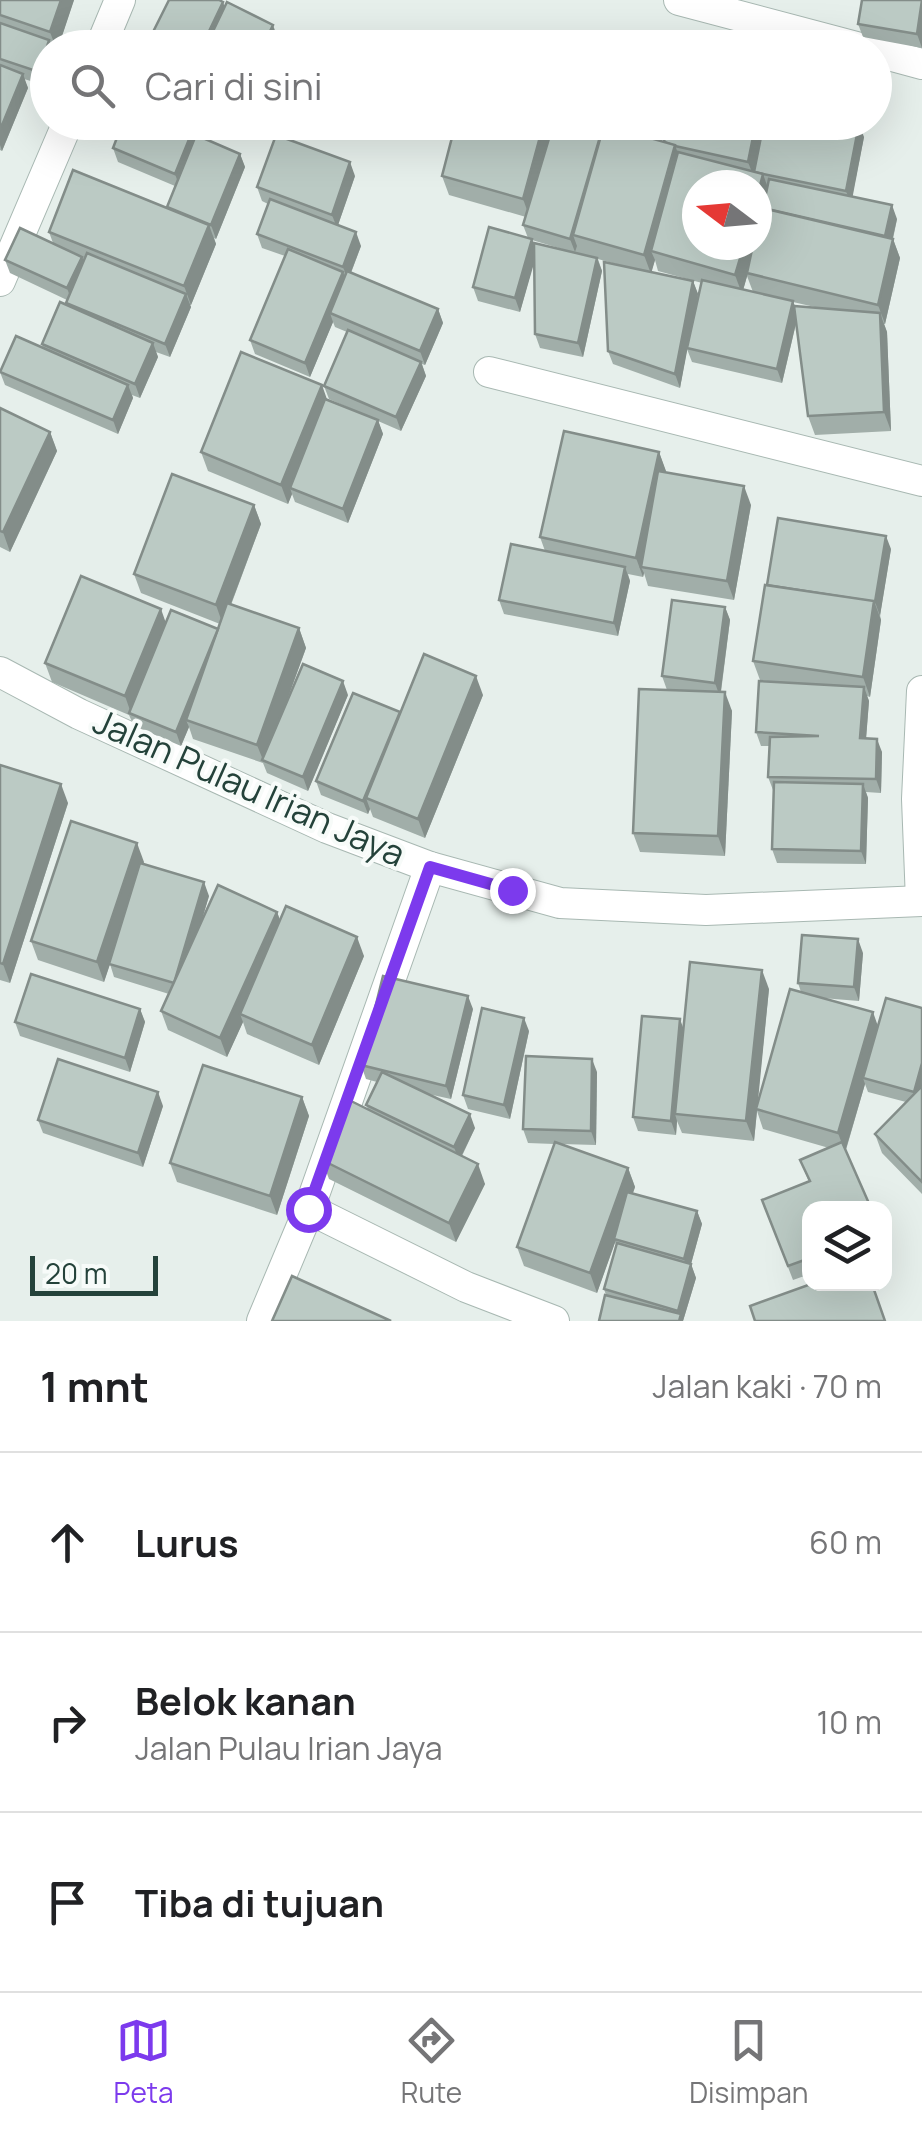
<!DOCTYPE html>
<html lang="id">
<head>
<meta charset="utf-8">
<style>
  :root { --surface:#fff; --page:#f6f6f6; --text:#202124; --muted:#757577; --line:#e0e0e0; --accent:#7c3aed }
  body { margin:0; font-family:Manrope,sans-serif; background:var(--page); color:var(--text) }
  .controls { position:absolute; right:30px; bottom:30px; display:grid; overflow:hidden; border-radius:20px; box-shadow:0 10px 40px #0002 }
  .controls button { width:90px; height:90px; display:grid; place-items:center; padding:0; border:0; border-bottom:2px solid var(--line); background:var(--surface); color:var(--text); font:50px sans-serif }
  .compass { position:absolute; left:682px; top:170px; width:90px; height:90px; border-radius:50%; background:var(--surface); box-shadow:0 10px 40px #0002; rotate:286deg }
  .scale { position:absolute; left:30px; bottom:25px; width:128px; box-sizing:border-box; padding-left:10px; border:5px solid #24423a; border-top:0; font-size:28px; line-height:35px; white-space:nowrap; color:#24423a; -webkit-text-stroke:8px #f7fbf9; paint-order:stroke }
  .stop { position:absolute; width:30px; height:30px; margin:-22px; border:8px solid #7c3aed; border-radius:50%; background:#fff }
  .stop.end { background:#7c3aed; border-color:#fff; box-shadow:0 2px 10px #0008 }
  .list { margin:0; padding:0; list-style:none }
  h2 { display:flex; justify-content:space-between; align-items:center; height:130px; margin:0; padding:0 40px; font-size:42px }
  h2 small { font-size:32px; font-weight:400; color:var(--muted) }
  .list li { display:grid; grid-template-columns:65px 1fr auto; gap:30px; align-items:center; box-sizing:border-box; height:180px; padding:0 40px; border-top:2px solid var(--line) }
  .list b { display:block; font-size:38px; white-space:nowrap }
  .list p { margin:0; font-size:32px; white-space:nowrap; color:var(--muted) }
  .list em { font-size:32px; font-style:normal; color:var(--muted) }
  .icon { flex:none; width:55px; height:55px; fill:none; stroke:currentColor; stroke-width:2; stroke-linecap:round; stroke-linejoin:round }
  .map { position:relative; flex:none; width:922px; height:1321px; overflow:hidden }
  .search { position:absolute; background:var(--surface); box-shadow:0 10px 40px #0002; left:30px; right:30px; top:30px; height:110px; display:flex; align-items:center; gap:25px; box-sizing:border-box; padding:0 35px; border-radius:55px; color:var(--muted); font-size:38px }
  .sheet { height:670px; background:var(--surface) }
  nav { display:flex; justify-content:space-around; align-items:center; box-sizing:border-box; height:140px; border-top:2px solid var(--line); background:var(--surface); font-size:28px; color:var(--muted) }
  nav a { display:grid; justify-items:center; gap:5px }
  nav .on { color:var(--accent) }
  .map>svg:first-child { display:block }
</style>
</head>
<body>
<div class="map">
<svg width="922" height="1321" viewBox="0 0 922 1321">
  <rect width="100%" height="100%" fill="#e6efeb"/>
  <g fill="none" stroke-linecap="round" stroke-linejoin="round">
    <!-- minor casing -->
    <g stroke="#a8b8b2" stroke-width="32">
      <g id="minor">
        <path d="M679 0 860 48"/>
        <path d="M100 48 120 0"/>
        <path d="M874 51 922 64"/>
        <path d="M0 281 68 122"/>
        <path d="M489 372 922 481"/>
        <path d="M921 901 917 799 922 691"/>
        <path d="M309 1209 466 1287 554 1321"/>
        <path d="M262 1321 309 1209 430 867"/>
      </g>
    </g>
    <!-- tertiary casing -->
    <g stroke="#a8b8b2" stroke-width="32">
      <path id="tertiary" d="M0 672 79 714 327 828 430 867 560 903 706 910 922 901"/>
    </g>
    <!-- minor -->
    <use href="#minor" stroke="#fff" stroke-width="30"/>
    <!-- tertiary -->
    <use href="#tertiary" stroke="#fff" stroke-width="30"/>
  </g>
  <!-- wall -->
  <g fill="#a1aea9" fill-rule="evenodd">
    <path d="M0 0H74L58 48H48V74L44 85 24 79 28 88 2 151 0 150Z"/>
    <path d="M922 0V48L863 37 858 24Z"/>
    <path d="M302 122H346L340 139Z"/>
    <path d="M668 122H763L864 137 852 197 897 219 893 239 900 258 885 324H884L887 332 891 431 815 435 808 416 796 323 782 383 692 362 687 349 680 388 613 364 608 351 616 264 598 259 602 271 583 357 540 348 535 334 534 261 520 312 478 301 473 287 528 238 523 225 526 217 449 195 442 176 604 125 664 142ZM532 240 572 252 534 246ZM655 260 658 271 702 283 690 335 698 294 693 281 651 272ZM747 276 753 292 743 290ZM793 302 819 308 795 306Z"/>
    <path d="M206 125 201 137 240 154 245 167 216 239 214 238 216 244 191 305H190L191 307 170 357 156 352 158 357 140 398 132 395 133 398 118 434 5 385 0 372 43 348 42 344 67 306V300L10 273 5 260 53 243 49 232 167 208 175 186 118 162 113 148Z"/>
    <path d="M355 176 338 225 361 246 351 273 438 309 443 323 425 365 422 364 426 376 401 431 378 421 383 434 348 523 295 502 292 494 288 504 208 471 201 452 328 400 363 414 329 399 324 386 347 332 335 327 333 322 310 377 255 354 250 340 285 256 262 248 257 234 268 204 262 201 257 187Z"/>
    <path d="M0 408 50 432 57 451 10 552 0 547Z"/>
    <path d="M659 452 666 472 751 505 734 600 648 586 644 573 643 577 628 574 630 581 618 636 504 614 499 600 545 551 540 537Z"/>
    <path d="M254 505 261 524 231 605 299 628 306 648 285 705 348 695 308 791 267 773 263 763 193 739 189 727 181 746 134 726 129 715 52 682 45 663 166 623 218 629 220 624 141 593 134 574Z"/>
    <path d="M891 549 880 615 881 620 870 697 867 696 869 701 866 738 882 752 881 793 866 792 868 798 866 864 777 863 772 849 773 790 768 777 769 746H761L756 732 775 682 760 680 753 661Z"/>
    <path d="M725 607 730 620 721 692 732 711 725 856 640 852 633 833 667 690 662 676Z"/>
    <path d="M483 695 425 838 373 817 370 809 368 814 321 795 316 781 400 712Z"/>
    <path d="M0 765 68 803 10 983 0 980Z"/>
    <path d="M144 862 143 864 209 896 201 922 277 912 280 920 364 956 319 1065 247 1034 243 1022 227 1057 168 1030 161 1011 169 994 114 977 110 964 104 982 38 960 31 941Z"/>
    <path d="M863 953 859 1001 822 998 878 1026 922 1008V1194L882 1153 875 1134 906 1102 868 1092 865 1084 846 1150 810 1208V1274L793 1280 762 1200 809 1182 800 1160 829 1148 763 1129 757 1111 754 1141 682 1133 677 1121 676 1135 638 1131 633 1117 683 1030 769 989 757 1104 801 992 798 983Z"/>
    <path d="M140 1009 145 1022 130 1072 20 1036 15 1022Z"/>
    <path d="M473 1009 451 1099 428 1094 475 1128 462 1156 485 1184 456 1242 329 1179 322 1160 368 1109 366 1105 377 1082 366 1079 361 1065Z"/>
    <path d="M529 1031 510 1119 468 1109 463 1095Z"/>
    <path d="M597 1072 596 1145 561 1144 628 1168 635 1187 633 1193 697 1211 702 1224 691 1264 696 1278 683 1321 606 1295 604 1289 616 1245 615 1242 597 1293 524 1266 517 1247 554 1144 528 1143 523 1129Z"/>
    <path d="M302 1097 309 1116 277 1215 177 1182 170 1163Z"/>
    <path d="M163 1106 143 1167 43 1133 38 1120Z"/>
  </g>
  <!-- shaded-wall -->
  <g fill="#838d89">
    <path d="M61 0H74L58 48H56L50 32Z"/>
    <path d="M223 2 228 16 213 48H201Z"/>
    <path d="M922 5V48L917 34Z"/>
    <path d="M273 25 278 39 274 48H262Z"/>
    <path d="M49 40 52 48H48V74L44 85 39 72Z"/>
    <path d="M23 74 28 88 2 151 0 145V130Z"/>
    <path d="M196 122H205L206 125 180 188 175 174Z"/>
    <path d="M336 122H346L340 139 335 125Z"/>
    <path d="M544 122H556L530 218 523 199Z"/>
    <path d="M756 122 763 124 753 175 748 162Z"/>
    <path d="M859 124 864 137 851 205 846 191Z"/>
    <path d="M609 137 573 235 577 246 575 252 570 239Z"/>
    <path d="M675 145 682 165 651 251 655 260 651 274 644 255Z"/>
    <path d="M240 154 245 167 216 239 211 225Z"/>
    <path d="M350 162 355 176 337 228 332 215Z"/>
    <path d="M763 174 770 194 757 241V197Z"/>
    <path d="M892 205 897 219 890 250 885 236Z"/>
    <path d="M209 225 216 244 191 305 184 286Z"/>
    <path d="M356 232 361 246 348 280 343 267Z"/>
    <path d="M532 239 537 253 520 312 515 298Z"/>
    <path d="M893 239 900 258 885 324 878 305Z"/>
    <path d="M744 245H756L742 294 735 275Z"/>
    <path d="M82 257 87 270 72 302 67 288Z"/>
    <path d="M597 258 602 271 583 357 578 343Z"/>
    <path d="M343 272 348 286 330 313 333 322 310 377 305 363Z"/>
    <path d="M693 281 698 294 680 388 675 374Z"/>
    <path d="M186 294 191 307 170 357 165 344Z"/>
    <path d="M793 301 798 315 782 383 777 369Z"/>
    <path d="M438 309 443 323 425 365 420 351Z"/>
    <path d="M880 313 887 332 891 431 884 412Z"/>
    <path d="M153 343 158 357 140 398 135 384Z"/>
    <path d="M421 362 426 376 401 431 396 417Z"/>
    <path d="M128 385 133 398 118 434 113 420Z"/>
    <path d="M322 385 329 405 290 488 292 494 288 504 281 485Z"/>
    <path d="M378 420 383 434 348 523 343 509Z"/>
    <path d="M50 432 57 451 10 552 3 532Z"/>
    <path d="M659 452 666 471 645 567H641L644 573 643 577 636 558Z"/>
    <path d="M744 486 751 505 734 600 727 581Z"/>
    <path d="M254 505 261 524 223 625 216 605Z"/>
    <path d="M886 536 891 549 880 616 875 602Z"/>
    <path d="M625 567 630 581 618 636 614 623Z"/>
    <path d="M874 601 881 620 870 697 863 677Z"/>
    <path d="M725 607 730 620 720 697 715 683Z"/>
    <path d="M161 609 168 629 132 716 125 696Z"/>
    <path d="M299 628 306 648 265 761 263 760 257 745Z"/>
    <path d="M218 629 186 720 189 727 181 746 176 732Z"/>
    <path d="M476 676 483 695 425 838 418 819Z"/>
    <path d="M343 681 348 695 308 791 303 777Z"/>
    <path d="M864 687 869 701 865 752 860 738Z"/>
    <path d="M725 692 732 711 725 856 718 836Z"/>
    <path d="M400 712 366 798 370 809 368 814 363 801Z"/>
    <path d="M877 739 882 752 881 793 876 779Z"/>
    <path d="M61 784 68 803 10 983 3 964Z"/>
    <path d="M863 784 868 798 866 864 861 851Z"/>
    <path d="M137 843 144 862 104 982 97 962Z"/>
    <path d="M204 882 209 896 179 997 174 983Z"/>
    <path d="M277 912 284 931 240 1014 243 1022 227 1057 220 1038Z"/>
    <path d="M357 937 364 956 319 1065 312 1045Z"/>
    <path d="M858 939 863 953 859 1001 854 987Z"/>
    <path d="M762 970 769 989 754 1141 746 1121Z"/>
    <path d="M468 996 473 1009 451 1099 446 1086Z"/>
    <path d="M140 1009 145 1022 130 1072 125 1058Z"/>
    <path d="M873 1012 880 1032 863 1078 865 1084 845 1152 838 1133Z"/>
    <path d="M524 1018 529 1031 510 1119 504 1105Z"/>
    <path d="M680 1019 685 1033 675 1114 677 1121 676 1135 671 1121Z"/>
    <path d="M592 1059 597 1072 596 1145 591 1131Z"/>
    <path d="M922 1063V1094L914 1092Z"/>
    <path d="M158 1092 163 1106 143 1167 138 1153Z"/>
    <path d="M302 1097 309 1116 277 1215 270 1196Z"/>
    <path d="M470 1114 475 1128 459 1161 454 1147Z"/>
    <path d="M478 1164 485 1184 456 1242 449 1223Z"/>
    <path d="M628 1168 635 1187 597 1293 590 1273Z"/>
    <path d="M697 1211 702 1224 691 1264 696 1278 683 1321H679L680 1317 678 1311 689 1272 684 1259Z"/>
  </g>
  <!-- building -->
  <g fill="#bbcac4" stroke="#838d89" stroke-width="2.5">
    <path d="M0 0H61L50 32 0 15Z"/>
    <path d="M169 0H219L223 2 201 48H145Z"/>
    <path d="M862 0H922L917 34 858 24Z"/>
    <path d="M227 2 273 25 262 48H205Z"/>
    <path d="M0 23 49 40 39 72 0 59Z"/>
    <path d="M320 40 338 48H317Z"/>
    <path d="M0 65 23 74 0 130Z"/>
    <path d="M123 122H196L175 174 113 148Z"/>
    <path d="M456 122H544L523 199 442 176Z"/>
    <path d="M554 122 604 123 570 239 523 225Z"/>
    <path d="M668 122H756L748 162 675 146 664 142Z"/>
    <path d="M764 122 859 124 846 191 754 172Z"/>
    <path d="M604 125 675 145 644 255 573 235Z"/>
    <path d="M196 135 240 154 211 225 167 207Z"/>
    <path d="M276 135 350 162 332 215 257 187Z"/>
    <path d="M678 152 763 174 757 197V185H697V245H744L735 275 651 251Z"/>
    <path d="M73 170 209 225 184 286 49 232Z"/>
    <path d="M769 179 892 205 885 236 763 208Z"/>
    <path d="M270 199 356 232 343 267 257 234Z"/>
    <path d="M762 208 893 239 878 305 747 273 753 245H757V229Z"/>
    <path d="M489 227 532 239 515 298 473 287Z"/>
    <path d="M20 228 82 257 67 288 5 260Z"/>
    <path d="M534 243 597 258 578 343 535 334Z"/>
    <path d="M288 249 343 272 305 363 250 340Z"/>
    <path d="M87 253 186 294 165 344 66 303Z"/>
    <path d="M604 262 693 281 675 374 608 351Z"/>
    <path d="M347 271 438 309 420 351 330 313Z"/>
    <path d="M702 280 793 301 777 369 687 348Z"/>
    <path d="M60 302 153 343 135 384 42 344Z"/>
    <path d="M794 306 880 313 884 412 808 416Z"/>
    <path d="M348 330 421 362 396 417 324 386Z"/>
    <path d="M16 336 128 385 113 420 0 372Z"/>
    <path d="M241 352 322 385 281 485 201 452Z"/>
    <path d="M325 399 378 420 343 509 290 488Z"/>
    <path d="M0 408 50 432 3 532 0 531Z"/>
    <path d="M564 431 659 452 636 558 540 537Z"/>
    <path d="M658 471 744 486 727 581 641 567Z"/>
    <path d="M172 474 254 505 216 605 134 574Z"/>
    <path d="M778 518 886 536 875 602 767 585Z"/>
    <path d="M511 544 625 567 614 623 499 600Z"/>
    <path d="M81 576 161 609 125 696 45 663Z"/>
    <path d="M765 585 874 601 863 677 753 661Z"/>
    <path d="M672 600 725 607 715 683 662 676Z"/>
    <path d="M227 603 299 628 257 745 186 720Z"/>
    <path d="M171 610 218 629 176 732 129 713Z"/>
    <path d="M424 654 476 676 418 819 366 798Z"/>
    <path d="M303 664 343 681 303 777 262 760Z"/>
    <path d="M759 681 864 687 860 738 877 739 876 779 768 777 770 737 819 736 756 732Z"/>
    <path d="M639 689 725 692 718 836 633 833Z"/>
    <path d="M353 693 400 712 363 801 316 781Z"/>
    <path d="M0 765 61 784 3 964 0 963Z"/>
    <path d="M774 782 863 784 861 851 772 849Z"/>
    <path d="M71 821 137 843 97 962 31 941Z"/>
    <path d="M140 863 204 882 174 983 109 964Z"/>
    <path d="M218 885 277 912 220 1038 161 1011Z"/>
    <path d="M286 906 357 937 312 1045 240 1014Z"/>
    <path d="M802 935 858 939 854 987 798 983Z"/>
    <path d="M690 962 762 970 746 1121 675 1114Z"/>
    <path d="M31 974 140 1009 125 1058 15 1022Z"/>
    <path d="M383 976 468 996 446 1086 361 1065Z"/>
    <path d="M790 989 873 1012 838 1133 756 1109Z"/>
    <path d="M886 998 922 1008V1063L914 1092 863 1078Z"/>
    <path d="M482 1008 524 1018 504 1105 463 1095Z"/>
    <path d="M642 1016 680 1019 671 1121 633 1117Z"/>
    <path d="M526 1056 592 1059 591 1131 523 1129Z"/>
    <path d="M58 1059 158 1092 138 1153 38 1120Z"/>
    <path d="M203 1065 302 1097 270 1196 170 1163Z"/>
    <path d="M382 1072 470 1114 454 1147 366 1105Z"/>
    <path d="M922 1086V1182L875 1134Z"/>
    <path d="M351 1101 478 1164 449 1223 322 1160Z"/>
    <path d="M555 1142 628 1168 590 1273 517 1247Z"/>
    <path d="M842 1142 871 1208H820L818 1206 819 1208H810V1258L788 1266 762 1200 810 1181 800 1160Z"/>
    <path d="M627 1192 697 1211 684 1259 614 1239Z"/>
    <path d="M617 1243 691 1264 678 1311 604 1289Z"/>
    <path d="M292 1276 391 1321H272Z"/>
    <path d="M811 1284H872L885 1321H755L750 1306Z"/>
    <path d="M605 1295 681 1314 679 1321H599Z"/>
  </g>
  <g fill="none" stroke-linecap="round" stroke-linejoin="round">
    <!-- route -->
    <path stroke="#7c3aed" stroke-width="12" d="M308 1209 430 867 512 890"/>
  </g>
  <g text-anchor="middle" stroke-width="8" stroke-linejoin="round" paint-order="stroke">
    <!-- street labels -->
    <g font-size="35" fill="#24423a" stroke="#f7fbf9">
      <text transform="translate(249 788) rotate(24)" y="12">Jalan Pulau Irian Jaya</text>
    </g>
  </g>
</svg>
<div class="controls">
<button><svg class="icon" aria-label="layers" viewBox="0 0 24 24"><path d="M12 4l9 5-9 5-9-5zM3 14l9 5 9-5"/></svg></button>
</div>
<svg class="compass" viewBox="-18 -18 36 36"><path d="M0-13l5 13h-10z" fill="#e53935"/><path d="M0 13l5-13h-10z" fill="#757577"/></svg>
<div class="scale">20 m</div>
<div class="stop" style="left:308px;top:1209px"></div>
<div class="stop end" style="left:512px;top:890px"></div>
<div class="search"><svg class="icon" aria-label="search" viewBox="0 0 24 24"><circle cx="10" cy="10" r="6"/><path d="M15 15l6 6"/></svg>Cari di sini</div>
</div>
<section class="sheet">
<h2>1 mnt<small>Jalan kaki · 70 m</small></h2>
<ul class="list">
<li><svg class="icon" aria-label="ahead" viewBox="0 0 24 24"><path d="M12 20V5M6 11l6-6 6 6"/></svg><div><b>Lurus</b></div><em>60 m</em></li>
<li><svg class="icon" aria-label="right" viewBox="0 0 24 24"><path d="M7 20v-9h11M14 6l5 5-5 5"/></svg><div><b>Belok kanan</b><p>Jalan Pulau Irian Jaya</p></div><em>10 m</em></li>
<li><svg class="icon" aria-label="arrive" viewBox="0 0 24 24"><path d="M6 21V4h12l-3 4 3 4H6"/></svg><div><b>Tiba di tujuan</b></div></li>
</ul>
</section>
<nav>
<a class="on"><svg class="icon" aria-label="map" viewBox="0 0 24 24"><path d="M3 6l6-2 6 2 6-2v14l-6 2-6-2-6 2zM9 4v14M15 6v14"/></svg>Peta</a>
<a><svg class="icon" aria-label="directions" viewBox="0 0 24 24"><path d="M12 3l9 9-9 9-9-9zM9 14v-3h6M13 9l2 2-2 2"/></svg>Rute</a>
<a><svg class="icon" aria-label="saved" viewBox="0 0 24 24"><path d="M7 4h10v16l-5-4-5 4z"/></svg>Disimpan</a>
</nav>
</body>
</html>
